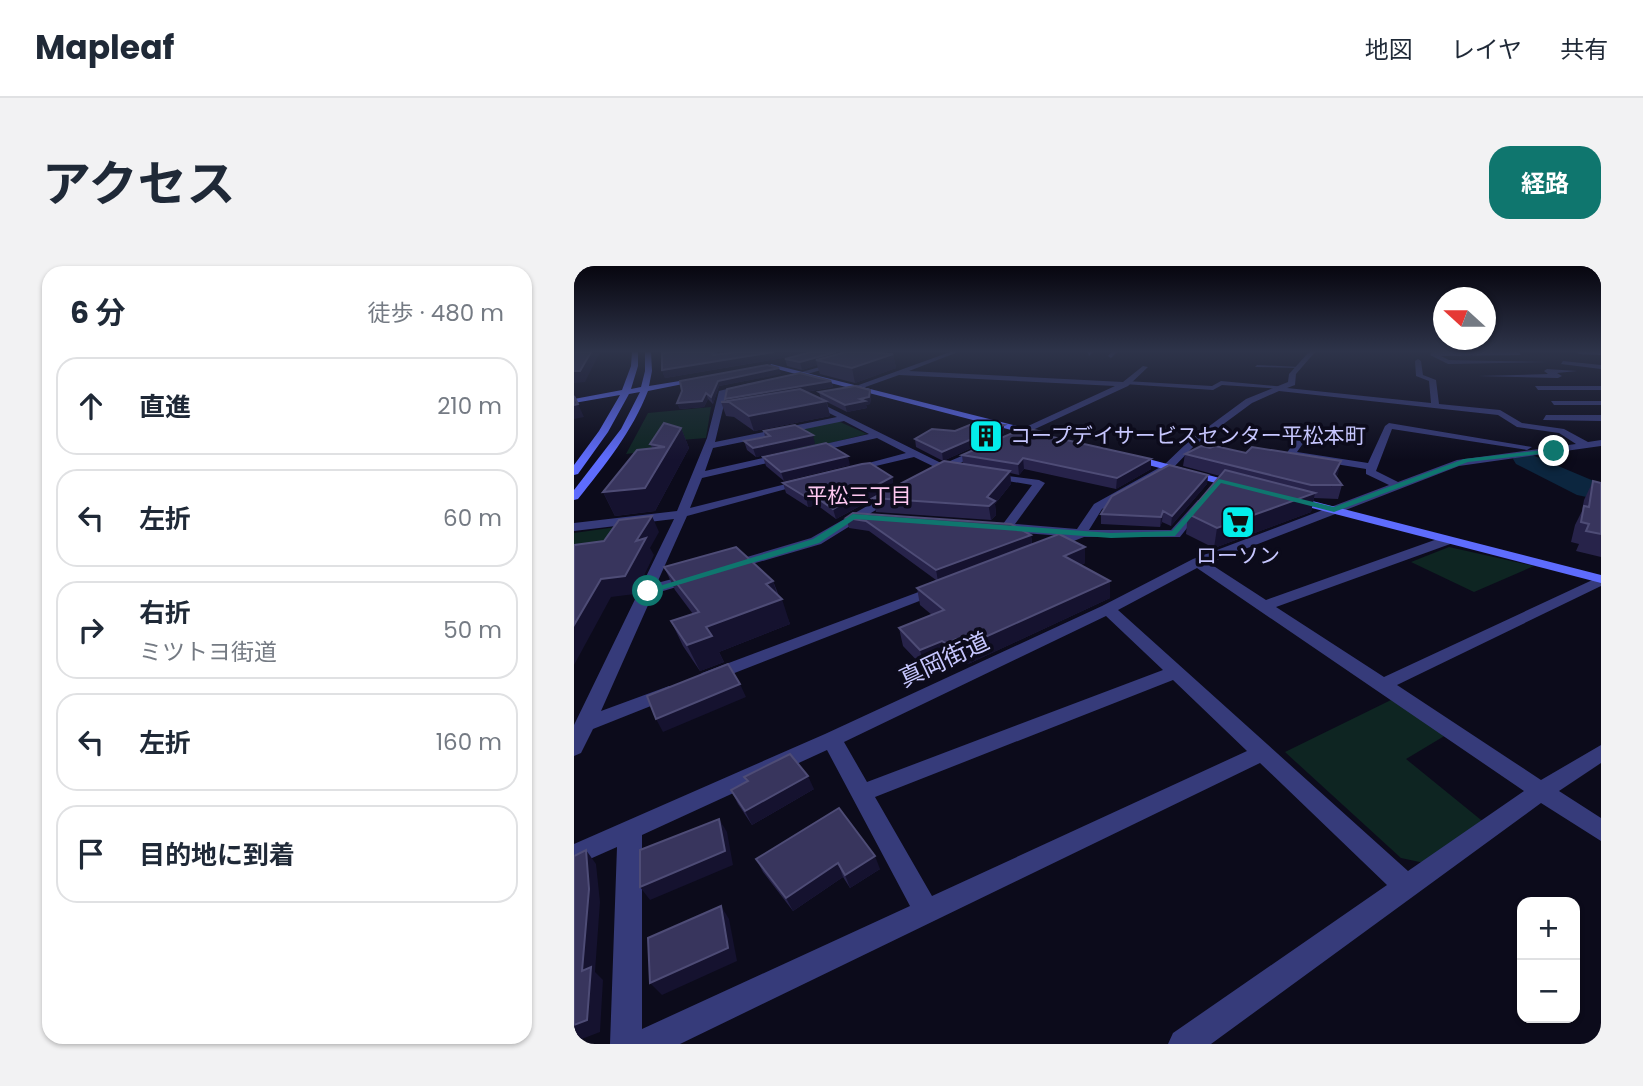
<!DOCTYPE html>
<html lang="ja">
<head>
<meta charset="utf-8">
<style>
  :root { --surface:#fff; --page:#f2f2f3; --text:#1f2937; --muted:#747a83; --line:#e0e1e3; --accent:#0f766e }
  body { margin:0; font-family:Poppins,"Noto Sans JP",sans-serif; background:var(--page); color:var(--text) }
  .controls { position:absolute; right:21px; bottom:21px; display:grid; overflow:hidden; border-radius:14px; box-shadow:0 2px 5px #0004 }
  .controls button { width:63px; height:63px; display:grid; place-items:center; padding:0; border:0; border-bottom:2px solid var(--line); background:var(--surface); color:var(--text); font:35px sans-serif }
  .compass { position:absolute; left:859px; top:21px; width:63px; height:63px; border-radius:50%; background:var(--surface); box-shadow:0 2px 5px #0004; rotate:291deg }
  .stop { position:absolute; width:21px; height:21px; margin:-16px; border:5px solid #0f766e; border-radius:50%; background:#fff }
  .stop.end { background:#0f766e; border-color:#fff; box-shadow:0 2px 7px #0008 }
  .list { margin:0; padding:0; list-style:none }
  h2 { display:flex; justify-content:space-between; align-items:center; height:91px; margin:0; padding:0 28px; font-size:30px }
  h2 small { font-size:23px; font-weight:400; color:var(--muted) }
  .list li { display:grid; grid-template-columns:46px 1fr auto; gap:21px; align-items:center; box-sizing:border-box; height:98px; margin:0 14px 14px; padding:0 14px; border:2px solid var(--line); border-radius:21px }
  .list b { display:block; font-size:26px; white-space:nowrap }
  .list p { margin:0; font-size:23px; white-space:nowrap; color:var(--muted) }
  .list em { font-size:23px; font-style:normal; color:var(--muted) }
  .icon { flex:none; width:38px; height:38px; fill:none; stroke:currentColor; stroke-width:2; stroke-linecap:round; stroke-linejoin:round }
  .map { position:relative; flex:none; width:1027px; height:778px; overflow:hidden; border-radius:21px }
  header { display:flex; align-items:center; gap:42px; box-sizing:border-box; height:98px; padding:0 35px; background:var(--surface); border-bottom:2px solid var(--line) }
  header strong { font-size:33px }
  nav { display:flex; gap:38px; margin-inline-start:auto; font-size:24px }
  .intro { display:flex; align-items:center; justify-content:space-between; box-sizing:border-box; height:168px; padding:0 42px }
  h1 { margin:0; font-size:49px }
  .button { padding:18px 32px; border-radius:21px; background:var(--accent); color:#fff; font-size:24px; font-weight:700 }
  main { display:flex; gap:42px; padding:0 42px }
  aside { flex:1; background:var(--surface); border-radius:21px; box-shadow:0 2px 5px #0004 }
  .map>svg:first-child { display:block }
</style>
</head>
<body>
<header>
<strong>Mapleaf</strong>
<nav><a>地図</a><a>レイヤ</a><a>共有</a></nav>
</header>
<div class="intro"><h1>アクセス</h1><a class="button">経路</a></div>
<main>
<aside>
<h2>6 分<small>徒歩 · 480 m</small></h2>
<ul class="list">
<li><svg class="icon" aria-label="ahead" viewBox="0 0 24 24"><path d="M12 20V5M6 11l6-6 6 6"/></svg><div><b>直進</b></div><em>210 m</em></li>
<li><svg class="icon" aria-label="left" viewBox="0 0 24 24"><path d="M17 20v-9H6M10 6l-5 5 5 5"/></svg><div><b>左折</b></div><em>60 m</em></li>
<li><svg class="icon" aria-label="right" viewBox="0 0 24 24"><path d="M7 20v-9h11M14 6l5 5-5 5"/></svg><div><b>右折</b><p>ミツトヨ街道</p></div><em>50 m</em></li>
<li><svg class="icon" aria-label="left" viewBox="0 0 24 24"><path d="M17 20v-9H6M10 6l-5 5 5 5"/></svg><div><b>左折</b></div><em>160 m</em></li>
<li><svg class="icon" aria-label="arrive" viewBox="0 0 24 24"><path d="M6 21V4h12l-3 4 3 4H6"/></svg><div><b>目的地に到着</b></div></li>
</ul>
</aside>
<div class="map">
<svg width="1027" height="778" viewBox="0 0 1027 778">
  <rect width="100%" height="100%" fill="#0c0b1b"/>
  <!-- green -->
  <g fill="#0e2522">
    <path d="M137 141 132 172 95 175 90 183 52 188 74 147Z"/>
    <path d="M264 155 293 168 216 187 190 170Z"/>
    <path d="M57 259 0 298V267Z"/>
    <path d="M875 281 960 300 900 326 837 296Z"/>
    <path d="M817 434 872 469 832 493 912 558 855 598 827 592 711 486Z"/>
  </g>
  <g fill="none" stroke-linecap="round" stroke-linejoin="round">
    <!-- river -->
    <path fill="#0c263f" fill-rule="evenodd" d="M951 186 1027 218V234L1003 229 942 198 939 193 942 188Z"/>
    <!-- lane -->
    <g fill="#363b7a" fill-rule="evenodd">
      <path d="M683 99 725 101 727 102 681 101Z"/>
      <path d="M552 115 638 120 647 115 711 121 708 123 648 119 639 124 550 118Z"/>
    </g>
    <!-- street -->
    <g fill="#363b7a" fill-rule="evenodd">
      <path d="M137 86H143L144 90 191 86 141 94Z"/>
      <path d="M300 86H308L213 114 206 112Z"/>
      <path d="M376 86H384L335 105 549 116 569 100 574 101 554 120 433 176 430 175V171L541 120 325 109 283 124 262 127 258 125 282 120Z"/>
      <path d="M513 86H519L515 90Z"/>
      <path d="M537 86H543L537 92 534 90Z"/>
      <path d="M735 86H741L722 108 721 119 713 122 857 137 855 115 842 110 841 95 844 93 847 95 849 109 862 114 865 138 926 144 948 157 990 163 1014 176 1027 174V180L885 200 635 297 692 334 869 271H879V277L702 341 810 411 1027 310V320L823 419 967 514 1027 479V497L985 525 1027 552V575L967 537 637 778H594L599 767 813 619 686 497 106 778H36L43 581 0 600V578L251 468 528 340 619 293 815 219 792 208V203L713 190 712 188 722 174 730 176 723 186 794 197 811 160 815 157 958 181 953 184 818 163 802 205 824 216 883 194 1002 178 985 167 943 161 924 149 705 125 678 137 621 179 598 203 528 243 515 264H597L624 234H632V238L606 271H510L474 285 467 281 469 278 490 270 422 265 416 261 418 258H429L458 219 410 211V207L465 214 471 217 441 258 503 263 520 238 590 199 615 175 672 133 714 116 715 108ZM623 302 950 525 834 605 544 344ZM532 350 589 404 293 516 270 476ZM599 414 673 485 358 630 301 531ZM253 484 336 640 68 763V569Z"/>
      <path d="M858 86H945L947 89 867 90 875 94 973 96 874 98 856 89Z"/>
      <path d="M1002 86H1027V89L1005 88Z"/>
      <path d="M989 95 1027 99V103L987 98Z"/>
      <path d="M973 103 1003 105 983 107 988 110 984 112 904 110 974 108 970 105Z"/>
      <path d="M176 117 179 121 153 126 141 176 263 151 229 134 232 130 369 198 404 183 412 185 369 205 340 191 272 207V203L332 187 303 172 128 212 116 242 232 213 238 216 113 250 83 317 121 307 128 311 126 314 79 328 27 445 95 420 102 422 104 426 102 430 19 463 7 487 0 490V459L100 253 0 265V257L103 245 133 172 145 125ZM270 155 295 168 131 205 139 182Z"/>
      <path d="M961 120H1027V124H964Z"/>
      <path d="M977 135H1027V139H980Z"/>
      <path d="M972 149H1027V155L969 154Z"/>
      <path d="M316 227 326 229 247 278 154 305 147 301 149 298 237 272Z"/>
      <path d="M366 318 373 322 371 325 140 415H128L125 411 128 407Z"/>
    </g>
    <!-- secondary -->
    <g fill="#5e6cfd" fill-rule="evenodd">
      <path d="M58 86H64V100L57 123 67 121 71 105V86H77L78 105 75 120 130 111 134 113 74 125C58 166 31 199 4 233L0 234V224L47 163 66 126 55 128 34 166 4 208 0 209V199L25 165 46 129 0 137V133L48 124 57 100Z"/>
      <path d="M197 98 471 167 473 169 468 172 195 101Z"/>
      <path d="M556 188 668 218 670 220 664 223 552 193 551 191Z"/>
      <path d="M715 229 1027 309V317L711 235 709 233Z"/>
    </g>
  </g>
  <!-- wall -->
  <g fill="#27234a">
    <path d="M145 86H292L319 88 322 102 281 117 246 108 243 99 228 104 213 100 211 93 226 89 91 112 88 104 139 89 163 86 146 87Z"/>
    <path d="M207 108 145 120 139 138 134 133 130 141 106 143 103 137 108 125Z"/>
    <path d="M257 115 259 121 232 126 247 133 245 126 296 124 297 131 296 138 292 139 293 142 273 146 253 136 256 150 180 165 160 151 152 150 147 136Z"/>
    <path d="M430 159V167L369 195 342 181 341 173 381 165Z"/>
    <path d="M107 162 115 182 81 245 41 250 29 226 79 183 76 178Z"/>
    <path d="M190 165 241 178 182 191 173 184 170 175 191 171Z"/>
    <path d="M469 166V169L577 203 542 223 450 203 445 209 436 207 437 218 421 238 422 249 417 254 302 246 299 233 262 253 243 239 234 241 212 227 209 217 318 211 320 221 389 198 388 189Z"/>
    <path d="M611 188 764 208 762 211 768 219 764 233 740 232 737 246 640 282 612 268 614 248 646 210 609 200Z"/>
    <path d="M189 191 276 199 210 215 192 200Z"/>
    <path d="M634 209 633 218 597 260 588 256 586 261 527 258V248Z"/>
    <path d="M1019 215 1027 217V291L1002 285 1005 278 997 276 1001 259 1008 245 1010 234Z"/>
    <path d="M272 252 457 269 458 278 511 297 507 299 536 332 394 398 385 391 376 396 371 393 350 402 329 380 325 362 358 349 346 339 343 322 362 314 295 265 275 262Z"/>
    <path d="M90 301 199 315 216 358 145 386 150 396 126 405 109 380 97 355 119 348 101 324Z"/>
    <path d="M170 511 240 523 178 559 164 538 157 524 173 516Z"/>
    <path d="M182 593 306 603 276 622 269 611 219 645 189 606Z"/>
  </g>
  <!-- shaded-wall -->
  <g fill="#15122f">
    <path d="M17 86H26L11 116 0 117V105Z"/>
    <path d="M200 86H243L91 112 88 104Z"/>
    <path d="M262 86H286L242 94 243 99 228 104 226 96Z"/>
    <path d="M319 88 322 102 281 117 278 102Z"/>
    <path d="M205 102 207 108 145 120 139 138 137 131 144 115Z"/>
    <path d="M257 115 259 121 159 139 155 136H152L151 133Z"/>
    <path d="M296 124 297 131 296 138 292 139 293 142 273 146 271 139 286 133Z"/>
    <path d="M132 127 134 133 130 141 106 143 103 137Z"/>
    <path d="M252 135 256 150 180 165 175 150Z"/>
    <path d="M4 138 10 151 0 153V139Z"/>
    <path d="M430 159V167L369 195 368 186Z"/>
    <path d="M107 162 115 182 81 245 41 250 29 226 71 222Z"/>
    <path d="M239 169 241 178 182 191 179 182Z"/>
    <path d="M274 190 276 199 210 215 207 206Z"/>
    <path d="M449 192 450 203 445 209 444 198Z"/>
    <path d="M577 193V203L542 223 543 212Z"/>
    <path d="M767 195 764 208 757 221 760 208Z"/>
    <path d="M436 205 437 218 421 238 422 249 417 254 413 231Z"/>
    <path d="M634 209 633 218 597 260 598 250Z"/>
    <path d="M318 211 320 221 262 253 259 243Z"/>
    <path d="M741 227 737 246 640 282 643 262Z"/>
    <path d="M240 230 243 239 234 241 232 231Z"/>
    <path d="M589 245 588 256 586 261 587 251Z"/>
    <path d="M78 250 85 266 76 282 80 289 61 328 37 331 0 399V359L27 313 62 275Z"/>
    <path d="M457 269 458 279 364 315 362 304Z"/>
    <path d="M511 281V297L490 306V290Z"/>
    <path d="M199 315 205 334 208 333 216 358 145 386 150 396 126 405 113 379 132 361 192 318Z"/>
    <path d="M536 315V332L394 398 391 380Z"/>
    <path d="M382 373 385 391 376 396 373 378Z"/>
    <path d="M368 375 371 393 350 402 346 384Z"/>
    <path d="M166 418 172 431 89 466 82 453Z"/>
    <path d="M234 510 240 523 178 559 171 545Z"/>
    <path d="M145 553 153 566 159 599 76 634 66 621Z"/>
    <path d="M12 584 22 598 26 636 21 706 29 714 26 766 0 776V759L8 705Z"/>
    <path d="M301 590 306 603 276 622 271 609Z"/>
    <path d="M264 597 269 611 219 645 212 632Z"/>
    <path d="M147 640 155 653 163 695 88 729 76 717Z"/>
  </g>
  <!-- building -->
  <g fill="#38355d" stroke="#4e4c76" stroke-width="2">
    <path d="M0 86H17L6 105H0Z"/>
    <path d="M100 86H137L139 89 164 86H200L88 104V87Z"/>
    <path d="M237 86H262L226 96 211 93Z"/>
    <path d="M272 86H292L319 88 278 102 242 94Z"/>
    <path d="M193 99 205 102 144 115 137 131 132 127 128 135 103 137 108 125 106 115Z"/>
    <path d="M226 107 257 115 151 133 153 123Z"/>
    <path d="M281 120 296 124 295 131 286 133 291 135 271 139 245 126Z"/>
    <path d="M226 123 252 135 175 150 155 136H147Z"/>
    <path d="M0 130 4 138 0 139Z"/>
    <path d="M403 156 430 159 368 186 341 173 358 163 381 165Z"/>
    <path d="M90 157 107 162 71 222 29 226 63 184 91 181 76 178Z"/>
    <path d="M221 159 239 169 179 182 170 175 196 170 190 165Z"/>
    <path d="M450 162 469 166 465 168 577 193 543 212 449 192 444 198 388 189Z"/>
    <path d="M252 177 274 190 207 206 189 191Z"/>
    <path d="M627 180 636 182 641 180 672 187 678 181 767 195 760 208 768 219H737L611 188Z"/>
    <path d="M370 195 436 205 413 231 421 235 415 240 299 232Z"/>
    <path d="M296 197 318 211 259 243 240 230 232 231 209 217 288 198Z"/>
    <path d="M595 199 634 209 598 250 589 245 587 251 527 248 538 230Z"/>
    <path d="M651 204 741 227 643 262 614 248Z"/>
    <path d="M1019 215 1027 217V268L1012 265 1015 258 1007 256 1010 240 1015 241Z"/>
    <path d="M279 247 437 258 457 269 362 304 292 255 272 252Z"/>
    <path d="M78 250 62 275 72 272 51 310 27 313 0 359V279L30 275 45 254Z"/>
    <path d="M485 268 511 281 490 290 536 315 391 380 382 373 373 378 368 375 346 384 325 362 370 344 343 322Z"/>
    <path d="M162 281 199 315 192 318 208 333 132 361 138 370 113 379 97 355 125 346 90 301Z"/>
    <path d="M154 398 166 418 82 453 73 430Z"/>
    <path d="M216 488 234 510 171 545 157 524 174 515 170 511Z"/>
    <path d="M265 542 301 590 271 609 264 597 212 632 182 593Z"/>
    <path d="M145 553 151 585 66 621V584Z"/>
    <path d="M12 584 15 623 8 705 17 701 13 754 0 759V590Z"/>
    <path d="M147 640 154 682 76 717 74 672Z"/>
  </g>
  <!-- sky -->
  <linearGradient id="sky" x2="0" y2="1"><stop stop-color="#07060f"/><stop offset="0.44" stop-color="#2e344a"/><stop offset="1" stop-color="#2e344a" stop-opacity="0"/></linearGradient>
  <rect width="1027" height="194" fill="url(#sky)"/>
  <!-- route -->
  <path fill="#0f766e" d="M980 183 982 186 894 196 760 246 647 217 601 270 537 272 281 253 245 277 77 327 69 325 239 273 279 248 537 267 598 265 645 213 760 241 890 193Z"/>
  <!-- icons -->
  <defs>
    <g id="building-square" transform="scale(1.75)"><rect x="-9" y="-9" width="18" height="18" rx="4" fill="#03eeeb" stroke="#0c0b1b"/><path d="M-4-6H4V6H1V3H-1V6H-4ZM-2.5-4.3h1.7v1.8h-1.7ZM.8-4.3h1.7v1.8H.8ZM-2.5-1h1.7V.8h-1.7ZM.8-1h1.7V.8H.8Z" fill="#111"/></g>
    <g id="supermarket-square" transform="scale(1.75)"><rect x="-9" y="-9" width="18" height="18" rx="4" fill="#03eeeb" stroke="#0c0b1b"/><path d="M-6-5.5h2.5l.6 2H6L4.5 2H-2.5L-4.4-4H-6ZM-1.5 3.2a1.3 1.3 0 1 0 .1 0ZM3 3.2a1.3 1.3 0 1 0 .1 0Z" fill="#111"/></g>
  </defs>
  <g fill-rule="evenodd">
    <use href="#building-square" x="412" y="170"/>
    <use href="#supermarket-square" x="664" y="256"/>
  </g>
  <g text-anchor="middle" stroke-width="7" stroke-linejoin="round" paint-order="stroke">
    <!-- far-poi labels -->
    <g font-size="21" fill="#c6c6fe" stroke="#0c0b1b" text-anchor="start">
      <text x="436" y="177">コープデイサービスセンター平松本町</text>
      <text x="664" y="297" text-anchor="middle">ローソン</text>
    </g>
    <!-- far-neighbourhood labels -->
    <g font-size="21" fill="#fec8f1" stroke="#0c0b1b">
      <text x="285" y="237">平松三丁目</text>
    </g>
    <!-- street labels -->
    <g font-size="24" fill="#c6c6fe" stroke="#0c0b1b">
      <text transform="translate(370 394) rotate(-25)" y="8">真岡街道</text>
    </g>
  </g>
</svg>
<div class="controls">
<button>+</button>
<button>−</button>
</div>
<svg class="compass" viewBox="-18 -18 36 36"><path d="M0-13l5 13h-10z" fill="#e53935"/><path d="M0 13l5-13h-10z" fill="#747a83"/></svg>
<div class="stop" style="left:74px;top:325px"></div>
<div class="stop end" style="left:980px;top:185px"></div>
</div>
</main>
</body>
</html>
